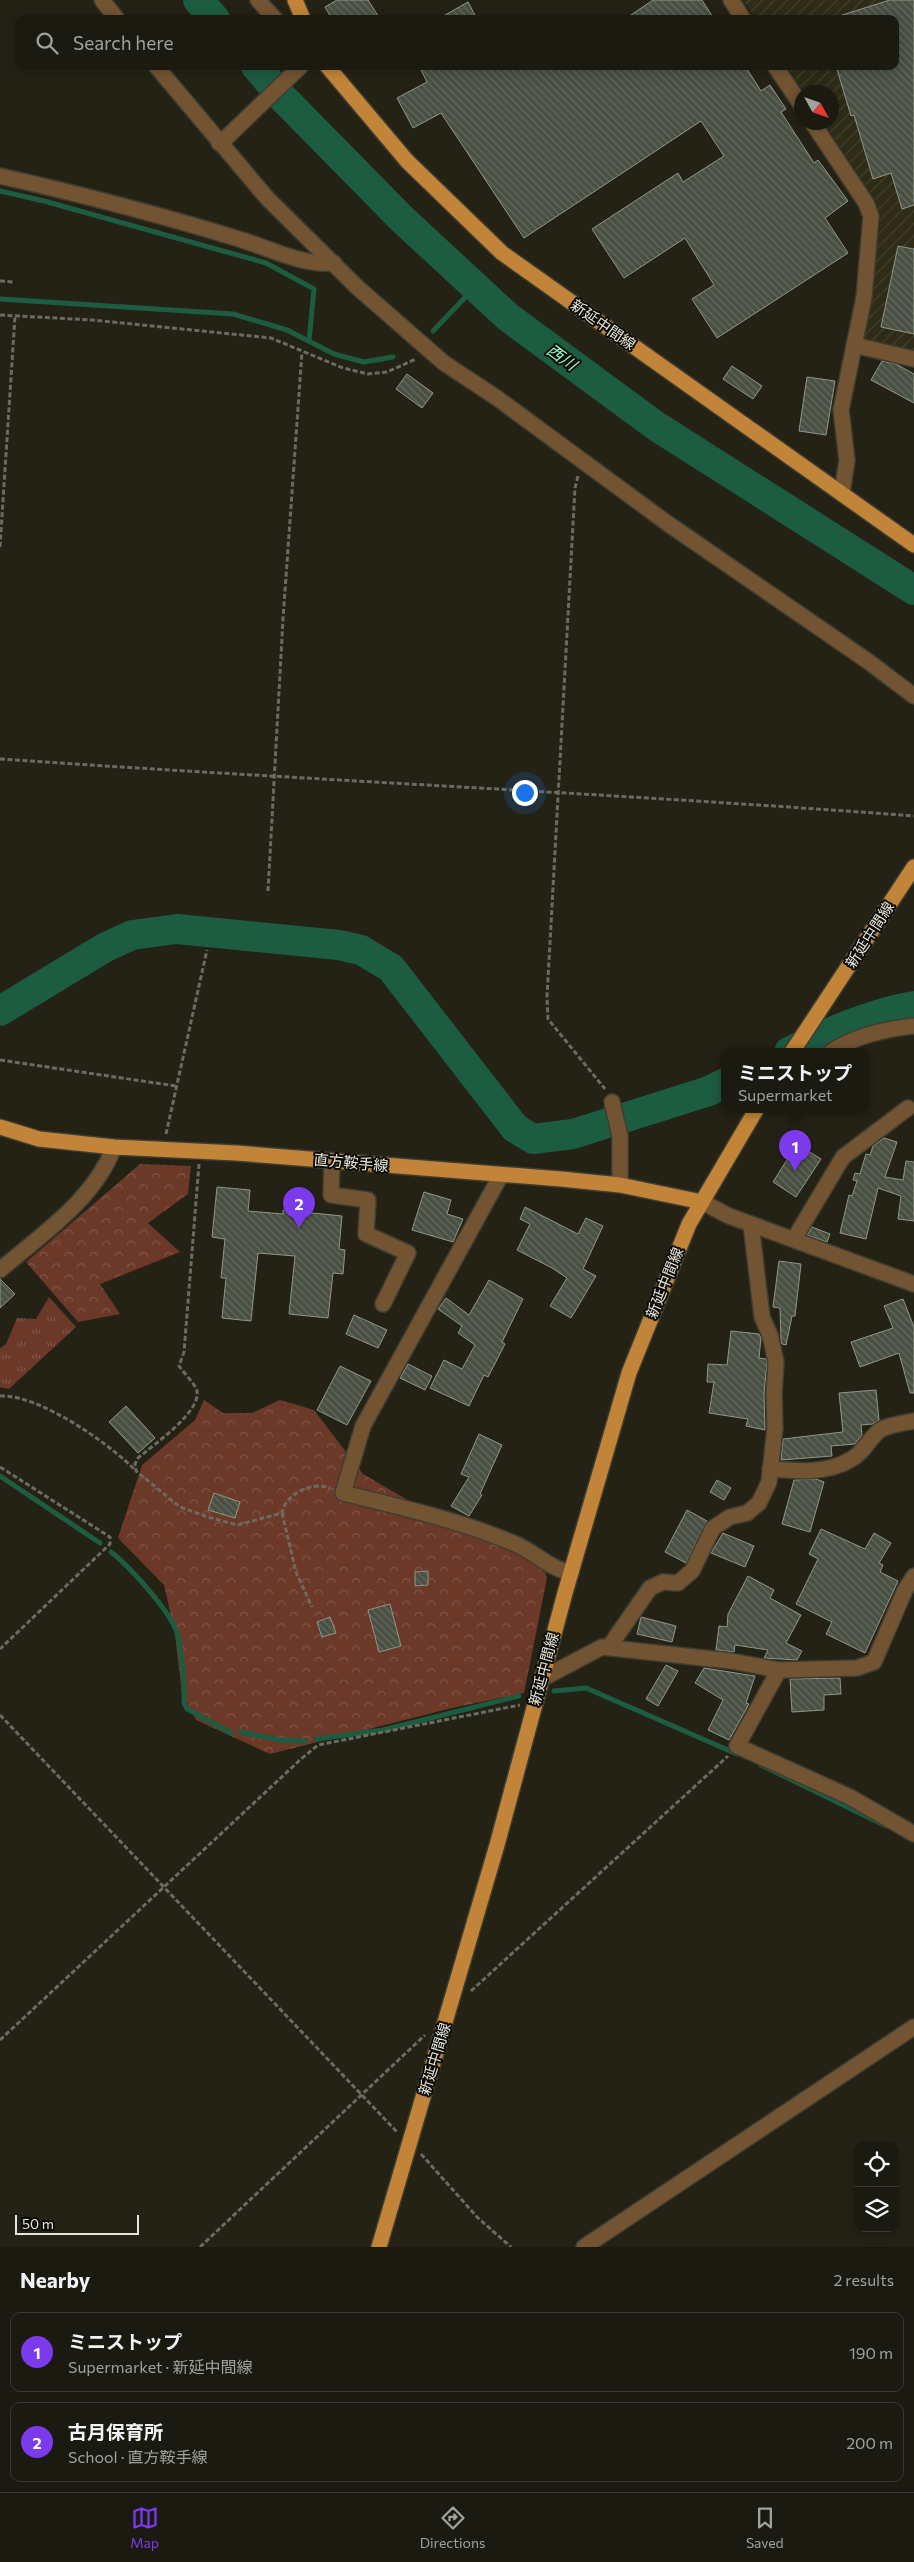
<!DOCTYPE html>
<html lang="en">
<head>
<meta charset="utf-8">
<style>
  :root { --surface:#1b1a10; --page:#242319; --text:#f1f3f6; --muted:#a0a19f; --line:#393830; --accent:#7c3aed }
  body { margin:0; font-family:Commissioner,"Noto Sans JP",sans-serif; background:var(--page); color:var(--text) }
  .controls { position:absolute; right:15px; bottom:15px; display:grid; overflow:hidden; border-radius:10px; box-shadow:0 2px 12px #0003 }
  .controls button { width:45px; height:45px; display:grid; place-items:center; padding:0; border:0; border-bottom:1px solid var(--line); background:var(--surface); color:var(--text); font:25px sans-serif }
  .compass { position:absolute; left:794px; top:85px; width:45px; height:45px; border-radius:50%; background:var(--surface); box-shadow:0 2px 12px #0003; rotate:130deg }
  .scale { position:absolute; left:15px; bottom:12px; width:124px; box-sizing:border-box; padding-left:5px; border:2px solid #e7e6dd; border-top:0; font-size:14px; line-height:18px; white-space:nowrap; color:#e7e6dd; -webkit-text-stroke:4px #0c0c06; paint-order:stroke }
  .you { position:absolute; left:524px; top:792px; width:18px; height:18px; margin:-12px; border:4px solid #fff; border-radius:50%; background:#1a73e8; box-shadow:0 0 0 8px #1a73e833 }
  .badge { display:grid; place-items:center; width:32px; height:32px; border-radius:50%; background:var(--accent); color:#fff; font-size:16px; font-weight:700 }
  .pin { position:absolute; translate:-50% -41px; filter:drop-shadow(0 1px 2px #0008) }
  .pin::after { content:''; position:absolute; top:26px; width:18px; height:15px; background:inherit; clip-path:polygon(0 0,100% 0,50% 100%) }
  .popup { position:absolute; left:721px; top:1048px; width:148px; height:65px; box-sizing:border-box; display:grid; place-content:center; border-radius:10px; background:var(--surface); filter:drop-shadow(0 1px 4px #0005); font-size:16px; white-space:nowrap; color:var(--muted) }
  .popup b { font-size:19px; color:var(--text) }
  .popup::after { content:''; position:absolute; left:50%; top:100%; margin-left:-10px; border:10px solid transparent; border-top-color:var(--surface) }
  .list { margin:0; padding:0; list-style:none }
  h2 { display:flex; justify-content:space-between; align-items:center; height:65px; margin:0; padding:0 20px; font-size:21px }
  h2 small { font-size:16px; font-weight:400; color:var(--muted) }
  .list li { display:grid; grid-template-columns:32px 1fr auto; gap:15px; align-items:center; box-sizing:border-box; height:80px; margin:0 10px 10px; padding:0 10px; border:1px solid var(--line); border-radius:10px }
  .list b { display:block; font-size:19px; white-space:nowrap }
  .list p { margin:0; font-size:16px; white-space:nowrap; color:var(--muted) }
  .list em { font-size:16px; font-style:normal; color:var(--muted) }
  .icon { flex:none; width:28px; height:28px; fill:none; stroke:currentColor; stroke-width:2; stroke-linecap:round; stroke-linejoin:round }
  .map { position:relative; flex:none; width:914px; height:2247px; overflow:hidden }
  .search { position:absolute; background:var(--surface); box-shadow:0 2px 12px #0003; left:15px; right:15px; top:15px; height:55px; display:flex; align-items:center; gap:12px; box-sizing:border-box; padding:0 18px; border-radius:10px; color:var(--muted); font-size:19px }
  .sheet { height:245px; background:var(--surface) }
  nav { display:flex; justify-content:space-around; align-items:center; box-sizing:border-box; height:70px; border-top:1px solid var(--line); background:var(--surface); font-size:14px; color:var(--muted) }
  nav a { display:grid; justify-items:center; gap:2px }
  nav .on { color:var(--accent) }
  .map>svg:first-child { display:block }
</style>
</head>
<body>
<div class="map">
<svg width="914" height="2247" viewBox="0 0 914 2247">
  <defs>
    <pattern id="industrial-furrows" width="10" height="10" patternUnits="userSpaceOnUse" patternTransform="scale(1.25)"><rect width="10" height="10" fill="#2e2b17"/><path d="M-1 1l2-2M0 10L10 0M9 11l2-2" fill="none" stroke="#42402d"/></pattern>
    <pattern id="grass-tufts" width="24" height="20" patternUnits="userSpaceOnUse" patternTransform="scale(1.25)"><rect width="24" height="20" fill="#6c3828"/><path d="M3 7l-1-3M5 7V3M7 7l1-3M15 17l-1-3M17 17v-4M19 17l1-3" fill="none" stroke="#815547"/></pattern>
    <pattern id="forest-crowns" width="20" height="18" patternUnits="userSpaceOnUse" patternTransform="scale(1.25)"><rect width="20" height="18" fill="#6c3828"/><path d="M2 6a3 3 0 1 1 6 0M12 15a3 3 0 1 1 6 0" fill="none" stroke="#815547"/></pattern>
    <pattern id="building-back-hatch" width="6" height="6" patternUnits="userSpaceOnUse" patternTransform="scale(1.25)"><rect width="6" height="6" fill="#495043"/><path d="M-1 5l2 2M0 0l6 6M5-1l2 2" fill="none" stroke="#63695e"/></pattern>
  </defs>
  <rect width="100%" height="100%" fill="#242215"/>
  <!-- industrial -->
  <path fill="url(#industrial-furrows)" d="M743 0H914V358L864 342 880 223 875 200 824 123 832 122V92H804L787 66H895V19H756Z"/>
  <!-- grass -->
  <path fill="url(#grass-tufts)" d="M49 1297 76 1327 9 1389 0 1387V1348L6 1344 17 1318 36 1319Z"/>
  <!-- forest -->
  <g fill="url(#forest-crowns)">
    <path d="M140 1164 191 1166 188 1194 148 1223 180 1252 100 1284 120 1314 78 1322 26 1262Z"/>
    <path d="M204 1400 223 1413H252L280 1400 314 1410 363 1474 418 1506 502 1529 524 1539 540 1556 547 1578 524 1693 452 1708 270 1754 196 1720 182 1694 175 1634 164 1585 118 1538 142 1465 195 1420Z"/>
  </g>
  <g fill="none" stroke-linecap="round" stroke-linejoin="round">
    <!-- stream -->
    <g stroke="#1c5c41" stroke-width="5">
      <path d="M0 191 44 201 266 263 314 289 309 341"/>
      <path d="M0 299 233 314 287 330 334 354 364 362 393 357"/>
      <path d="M433 331 475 287"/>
      <path d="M0 1476 100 1543"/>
      <path d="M111 1552C129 1566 171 1612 177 1633 182 1652 185 1684 184 1703L187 1709 231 1733"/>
      <path d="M554 1691 586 1688 737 1754"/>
      <path d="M241 1732 280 1740 305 1741"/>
      <path d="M316 1739 383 1730 519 1696"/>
      <path d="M761 1765 886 1826"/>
    </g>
    <!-- river -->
    <g stroke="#1c5c41" stroke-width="30">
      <path d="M198 0 215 19"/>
      <path d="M256 66 282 97 402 219 508 317 656 426 914 590"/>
      <path d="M0 1011 104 948 132 935 177 929 339 945 361 950 391 968 515 1128 533 1139 573 1134 709 1091 725 1083"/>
      <path d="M789 1052C829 1032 869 1014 914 1006"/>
    </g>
  </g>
  <!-- building -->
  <g fill="url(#building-back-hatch)" stroke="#909789">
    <path d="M337 0H368L380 19H332L325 7Z"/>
    <path d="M653 0H702L714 19H625Z"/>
    <path d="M890 0H914V205L902 209 891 173 873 179 854 115 851 116 836 66H895V19H840L839 16Z"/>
    <path d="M468 2 477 19H438Z"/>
    <path d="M419 66H745L761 91 770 85 786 109 781 112 814 163 818 160 848 201 825 218 848 253 717 338 692 299 714 285 685 238 624 278 592 229 678 173 683 182 724 156 701 121 524 238 441 113 413 128 397 98 427 82Z"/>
    <path d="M898 246 914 249V334L881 327Z"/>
    <path d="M882 361 896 364 914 374V403L871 380Z"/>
    <path d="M732 366 762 386 753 399 723 379Z"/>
    <path d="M407 374 433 393 422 408 396 389Z"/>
    <path d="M807 377 835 381 826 435 799 431Z"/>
    <path d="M884 1138 897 1142 885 1177 903 1180 906 1161 914 1162V1221L898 1219 901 1196 878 1188 866 1239 840 1233 849 1195 852 1196 857 1181 853 1180 855 1173 860 1174 866 1154 870 1155 873 1146Z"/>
    <path d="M797 1144 821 1159 796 1197 773 1182Z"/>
    <path d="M217 1187 250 1190 248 1211 283 1214V1210L342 1216 339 1249 345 1250 343 1274 333 1273 328 1318 289 1314 295 1256 258 1253 251 1321 222 1318 226 1278H221L225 1239 212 1237Z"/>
    <path d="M424 1192 451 1200 447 1214 463 1219 453 1242 412 1230Z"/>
    <path d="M525 1207 578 1234 586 1218 603 1226 583 1269 596 1276 571 1318 550 1306 567 1278 552 1268 517 1250 530 1224 520 1219Z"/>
    <path d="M812 1227 830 1234 827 1242 807 1235Z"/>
    <path d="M779 1261 801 1264 795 1316H792L786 1345 782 1344 781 1340 780 1308 773 1307Z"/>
    <path d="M0 1279 15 1294 0 1308Z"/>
    <path d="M489 1280 523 1299 502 1342 505 1344 488 1377 484 1375 469 1406 430 1388 444 1360 462 1369 475 1345 458 1333 462 1326 438 1309 446 1298 469 1315Z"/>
    <path d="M903 1299 914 1327V1393H910L899 1353 860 1367 851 1342 893 1328 884 1306Z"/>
    <path d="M354 1315 387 1330 378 1348 346 1334Z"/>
    <path d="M731 1331 759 1334 761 1338 759 1358 766 1359 767 1363 764 1394 765 1430 746 1426 748 1419 709 1413 714 1382H707L708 1364 727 1365Z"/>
    <path d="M408 1364 432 1376 425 1390 400 1378Z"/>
    <path d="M340 1366 371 1381 347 1425 317 1410Z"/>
    <path d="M876 1390 879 1420 873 1424 861 1425 862 1435 855 1444 831 1446 832 1456 781 1460 783 1439 843 1432 839 1393Z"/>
    <path d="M126 1406 155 1438 138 1453 109 1422Z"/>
    <path d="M479 1434 502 1445 480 1494 482 1495 469 1516 451 1506 469 1477 461 1474Z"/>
    <path d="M816 1479 824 1482 810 1532 782 1524 794 1480Z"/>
    <path d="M717 1480 731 1488 724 1500 710 1492Z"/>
    <path d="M214 1493 240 1502 235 1518 208 1510Z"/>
    <path d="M687 1510 707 1521 686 1563 665 1552Z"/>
    <path d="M821 1529 865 1549 874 1533 891 1543 879 1563 883 1565 880 1572 898 1581 865 1653 826 1634 832 1622 796 1604 818 1559 809 1554Z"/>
    <path d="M723 1533 754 1546 745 1567 711 1553Z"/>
    <path d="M428 1571V1585L415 1586V1572Z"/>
    <path d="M748 1576 774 1590 770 1598 801 1615 786 1643 802 1651 797 1660 764 1658 768 1650 735 1645 734 1652 716 1650 719 1626 727 1627 728 1614Z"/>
    <path d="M390 1604 401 1646 379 1652 368 1610Z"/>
    <path d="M330 1617 336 1633 322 1637 317 1622Z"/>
    <path d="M641 1617 676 1626 672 1642 637 1634Z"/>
    <path d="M666 1665 678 1671 658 1706 646 1699Z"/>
    <path d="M704 1668 755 1676 746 1703 749 1704 729 1740 708 1730 723 1700 695 1683Z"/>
    <path d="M840 1678 841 1694 824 1695V1710L792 1712 790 1679Z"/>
  </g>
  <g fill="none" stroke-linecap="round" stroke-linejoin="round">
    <!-- minor casing -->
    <g stroke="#3f3d31" stroke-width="18">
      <g id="minor">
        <path d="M102 0 117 19"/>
        <path d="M258 0 275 19"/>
        <path d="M731 0 743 19"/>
        <path d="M156 66 267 198 357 287 444 363 497 398 667 523 869 662 914 696"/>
        <path d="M775 66 802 106"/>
        <path d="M812 122 866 203 871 216 864 297 841 410 847 460 842 493"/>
        <path d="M219 143 225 139 301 66"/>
        <path d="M0 176C80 194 161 215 239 239 269 248 303 266 334 263"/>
        <path d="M854 345 914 359"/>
        <path d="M831 1052C855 1036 885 1029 914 1026"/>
        <path d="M612 1102 620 1136V1185"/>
        <path d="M332 1161 331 1195 368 1200 366 1234 408 1253 383 1304"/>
        <path d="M501 1175 363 1426 343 1493C400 1507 459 1520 513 1543 534 1551 548 1568 571 1573"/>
        <path d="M702 1202 729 1216 914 1284"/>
        <path d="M794 1239 843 1157 908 1108"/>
        <path d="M0 1270C42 1234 94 1200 114 1147"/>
        <path d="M770 1469C797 1471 826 1474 850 1460 864 1453 870 1437 880 1430 888 1425 904 1423 914 1421"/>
        <path d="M609 1647 650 1588 663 1582 678 1583 692 1571 713 1528 730 1517 747 1513 759 1503 769 1482 775 1428 774 1395 776 1362 770 1335 762 1317 751 1224"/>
        <path d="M779 1670 737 1746 850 1797 914 1834"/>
        <path d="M543 1676 549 1675 602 1647 731 1661 779 1670 857 1668 874 1662 905 1590 914 1576"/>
        <path d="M584 2247 914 2027"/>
      </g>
    </g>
    <!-- major casing -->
    <g stroke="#3f3d31" stroke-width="18">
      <g id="major">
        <path d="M295 0 303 19"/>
        <path d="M327 66 407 161 502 253 914 545"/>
        <path d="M792 1052 914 867"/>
        <path d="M0 1127 39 1139 114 1147 236 1153 561 1179 620 1185 702 1202"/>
        <path d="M379 2247 497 1845 565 1593 629 1373 689 1224 756 1110"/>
      </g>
    </g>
    <!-- path -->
    <g stroke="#6c6b5f" stroke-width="3" stroke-dasharray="5 2.5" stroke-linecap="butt">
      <path d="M0 281 14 282"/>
      <path d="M0 315 92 320 271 338 343 368 368 374 387 372 416 359"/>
      <path d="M578 476 575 488 547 997 548 1019 605 1089"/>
      <path d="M0 547 15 316"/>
      <path d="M0 759C305 780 610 793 914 816"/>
      <path d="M268 891 283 619 302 352"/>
      <path d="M0 1060 176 1086"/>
      <path d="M166 1134 207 950"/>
      <path d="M199 1164 184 1352 179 1366C184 1373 192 1381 196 1388 206 1409 153 1445 138 1458L135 1464 136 1471 180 1507 208 1517 237 1525 282 1513C285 1494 312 1481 330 1488"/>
      <path d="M0 1396C39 1394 110 1444 136 1471"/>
      <path d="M0 1467 110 1537V1544L0 1649"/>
      <path d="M282 1513 296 1572 312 1607"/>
      <path d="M0 1715 398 2133"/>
      <path d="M471 1991 728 1756"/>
      <path d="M0 2040 301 1759 318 1745 520 1705"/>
      <path d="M421 2154 477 2217 511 2247"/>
      <path d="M200 2247 425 2035"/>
    </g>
    <!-- minor -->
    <use href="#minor" stroke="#725432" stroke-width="15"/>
    <!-- major -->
    <use href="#major" stroke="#c28438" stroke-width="15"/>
  </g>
  <g text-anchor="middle" stroke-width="4" stroke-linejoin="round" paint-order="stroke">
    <!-- street labels -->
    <g font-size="15" fill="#e7e6dd" stroke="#0c0c06">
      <text transform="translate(603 325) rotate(35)" y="5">新延中間線</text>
      <text transform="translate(870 935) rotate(-57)" y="5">新延中間線</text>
      <text transform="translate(351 1163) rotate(5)" y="5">直方鞍手線</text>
      <text transform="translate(665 1283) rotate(-68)" y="5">新延中間線</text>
      <text transform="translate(544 1669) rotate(-75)" y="5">新延中間線</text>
      <text transform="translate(435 2059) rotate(-73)" y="5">新延中間線</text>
    </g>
    <!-- water labels -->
    <g font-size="16" font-style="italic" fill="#9bf7c9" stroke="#0c0c06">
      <text transform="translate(562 357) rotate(36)" y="6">西川</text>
    </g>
  </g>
</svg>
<div class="controls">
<button><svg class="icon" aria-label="locate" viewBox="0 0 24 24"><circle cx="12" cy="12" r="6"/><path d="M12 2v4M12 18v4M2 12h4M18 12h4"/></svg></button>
<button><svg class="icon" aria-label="layers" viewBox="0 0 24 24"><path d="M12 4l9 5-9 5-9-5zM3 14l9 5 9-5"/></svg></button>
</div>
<svg class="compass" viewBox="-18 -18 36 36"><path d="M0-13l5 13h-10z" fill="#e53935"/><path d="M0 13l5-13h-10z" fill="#a0a19f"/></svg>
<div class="scale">50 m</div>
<div class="you"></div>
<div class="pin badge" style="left:795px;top:1171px">1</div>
<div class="popup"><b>ミニストップ</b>Supermarket</div>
<div class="pin badge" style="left:299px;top:1228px">2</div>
<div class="search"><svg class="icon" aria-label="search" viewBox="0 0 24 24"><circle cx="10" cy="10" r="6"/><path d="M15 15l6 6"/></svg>Search here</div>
</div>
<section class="sheet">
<h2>Nearby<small>2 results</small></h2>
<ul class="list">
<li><span class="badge">1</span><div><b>ミニストップ</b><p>Supermarket · 新延中間線</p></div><em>190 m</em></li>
<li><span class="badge">2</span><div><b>古月保育所</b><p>School · 直方鞍手線</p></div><em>200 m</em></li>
</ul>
</section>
<nav>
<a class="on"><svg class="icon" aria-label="map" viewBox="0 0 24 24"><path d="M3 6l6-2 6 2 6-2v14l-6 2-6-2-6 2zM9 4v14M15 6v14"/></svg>Map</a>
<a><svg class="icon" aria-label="directions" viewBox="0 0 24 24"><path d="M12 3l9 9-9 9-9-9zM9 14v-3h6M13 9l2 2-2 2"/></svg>Directions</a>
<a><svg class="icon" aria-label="saved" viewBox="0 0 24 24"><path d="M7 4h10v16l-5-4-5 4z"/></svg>Saved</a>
</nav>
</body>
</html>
